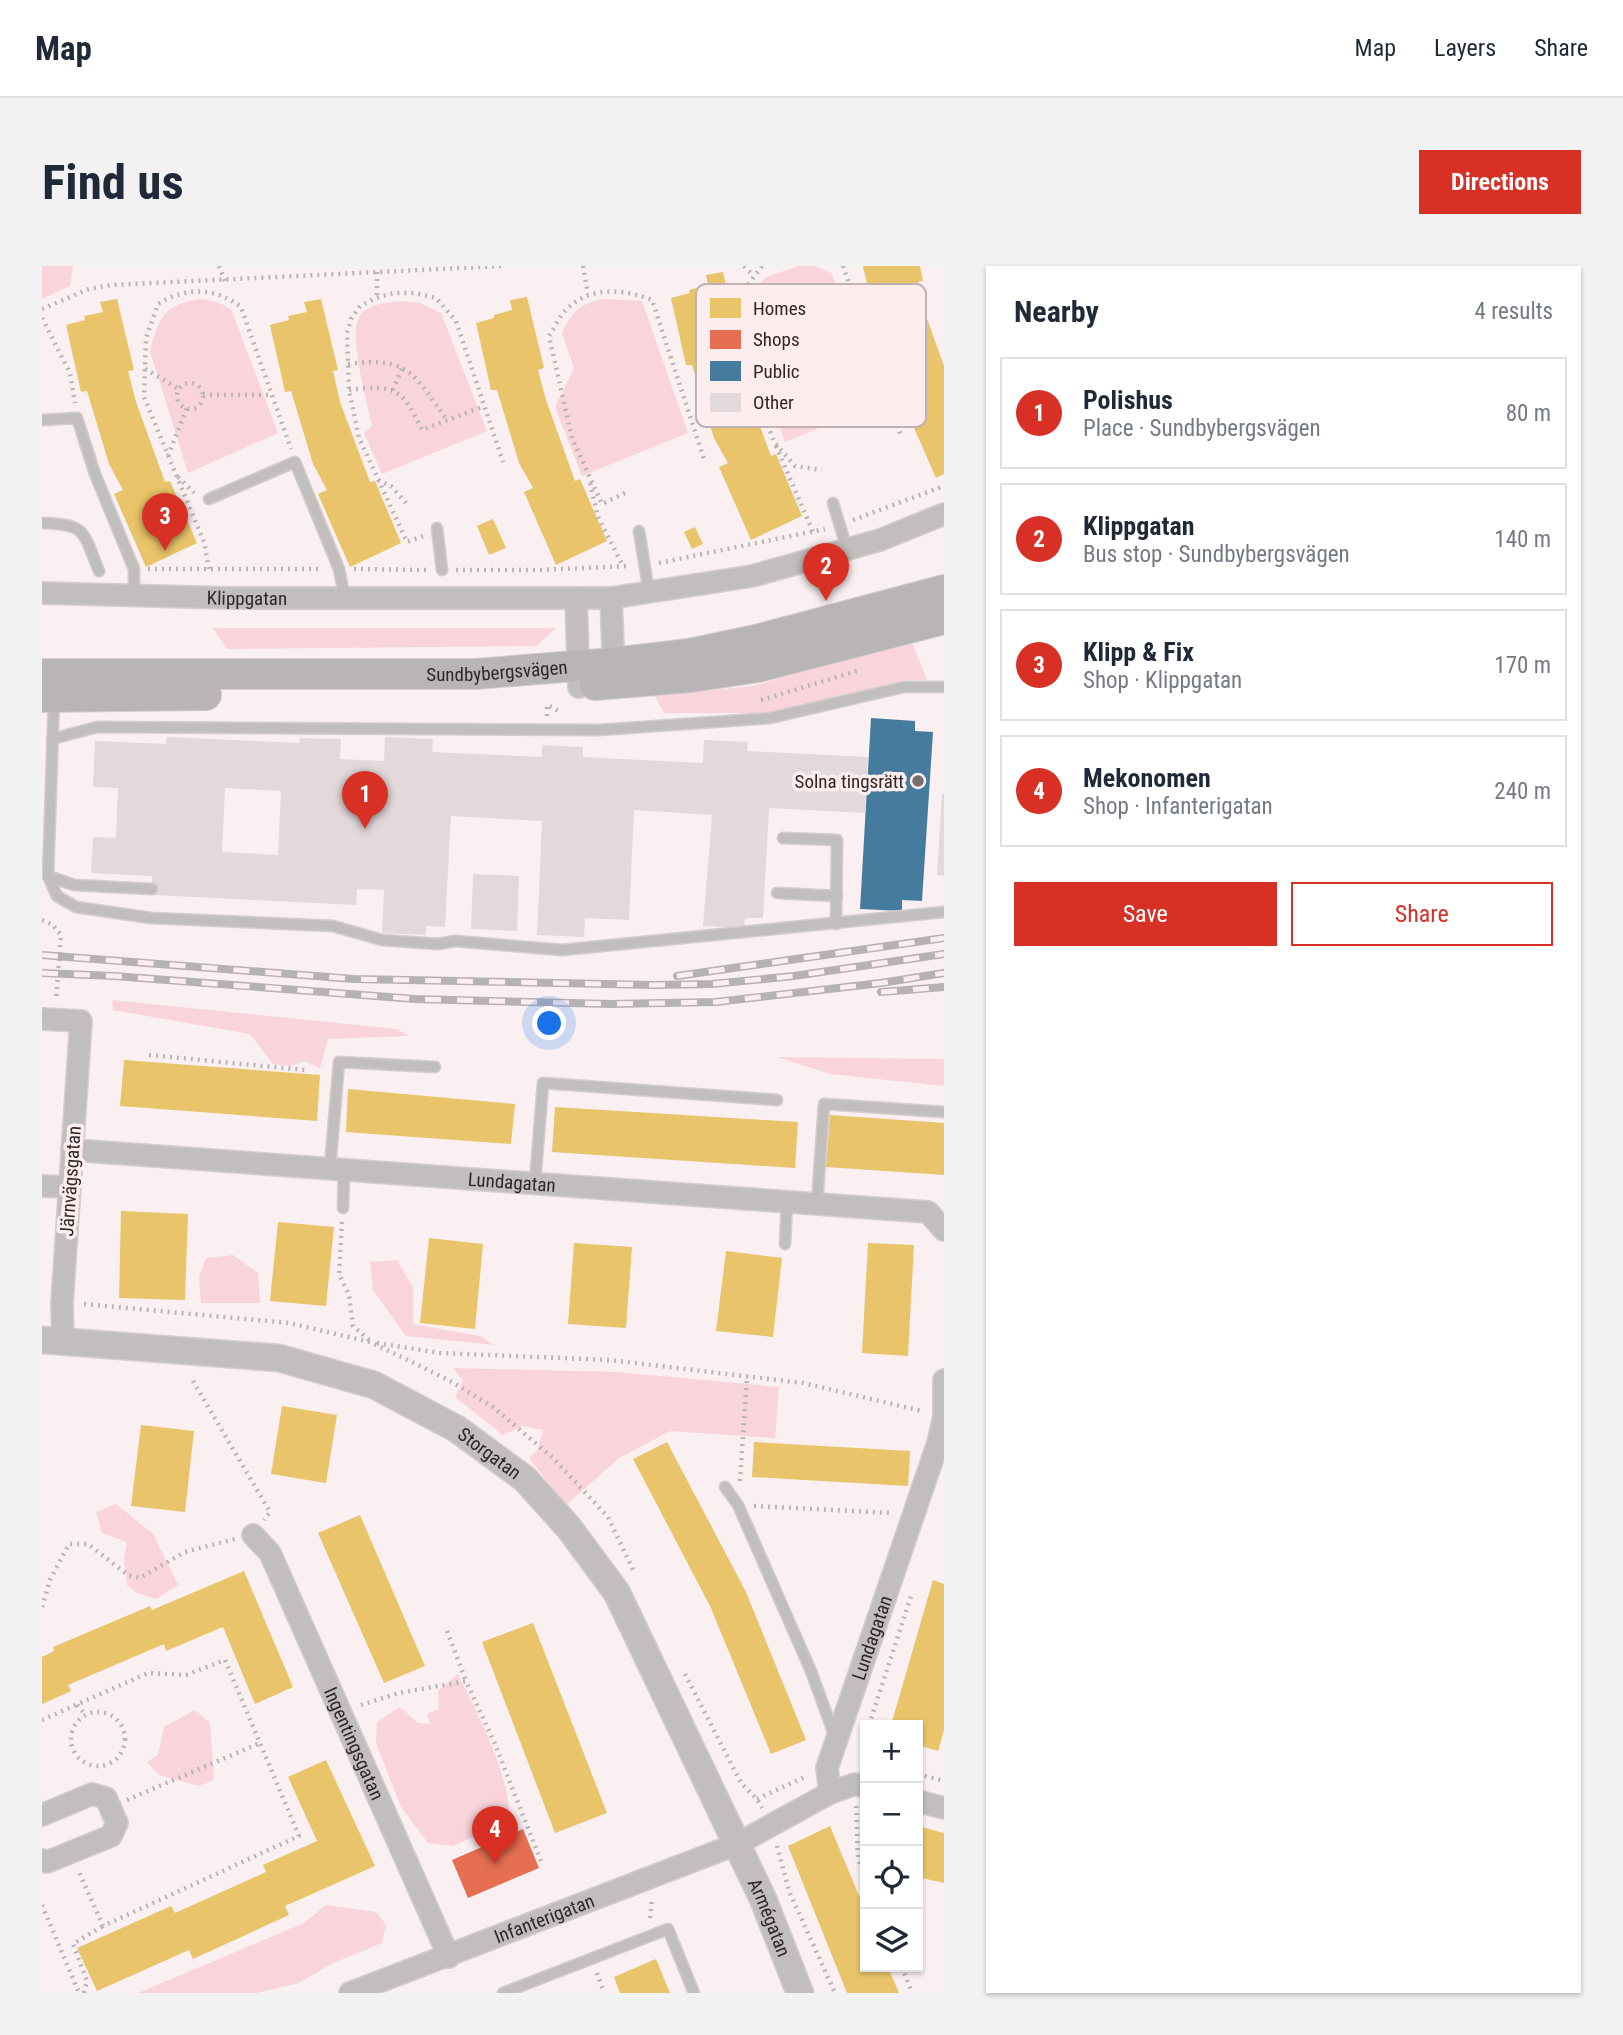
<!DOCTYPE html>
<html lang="en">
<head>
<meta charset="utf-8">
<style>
  :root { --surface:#fff; --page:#f2f2f3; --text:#1f2937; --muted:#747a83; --line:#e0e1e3; --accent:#d93025 }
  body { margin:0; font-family:"Roboto Condensed",sans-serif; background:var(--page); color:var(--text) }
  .controls { position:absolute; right:21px; bottom:21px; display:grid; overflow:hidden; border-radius:0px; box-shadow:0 2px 5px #0004 }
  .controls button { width:63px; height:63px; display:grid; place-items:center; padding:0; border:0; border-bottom:2px solid var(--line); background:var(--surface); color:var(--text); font:35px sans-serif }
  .you { position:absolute; left:508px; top:758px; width:24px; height:24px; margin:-18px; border:5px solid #fff; border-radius:50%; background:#1a73e8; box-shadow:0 0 0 10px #1a73e833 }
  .badge { display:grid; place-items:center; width:46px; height:46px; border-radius:50%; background:var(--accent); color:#fff; font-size:23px; font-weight:700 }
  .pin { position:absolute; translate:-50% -58px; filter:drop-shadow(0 2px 4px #0008) }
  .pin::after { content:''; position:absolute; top:37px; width:24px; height:21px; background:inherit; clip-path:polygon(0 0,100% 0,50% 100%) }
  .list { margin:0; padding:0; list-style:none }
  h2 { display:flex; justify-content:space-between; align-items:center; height:91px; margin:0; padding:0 28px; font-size:30px }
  h2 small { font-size:23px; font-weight:400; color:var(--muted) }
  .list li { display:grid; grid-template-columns:46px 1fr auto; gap:21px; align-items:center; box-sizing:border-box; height:112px; margin:0 14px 14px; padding:0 14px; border:2px solid var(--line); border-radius:0px }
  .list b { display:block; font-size:26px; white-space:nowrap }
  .list p { margin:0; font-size:23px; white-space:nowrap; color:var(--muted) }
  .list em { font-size:23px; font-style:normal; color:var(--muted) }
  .actions { display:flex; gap:14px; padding:21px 28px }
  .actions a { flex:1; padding:16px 0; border:2px solid var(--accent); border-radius:0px; text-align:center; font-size:24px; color:var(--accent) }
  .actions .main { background:var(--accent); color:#fff }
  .icon { flex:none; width:38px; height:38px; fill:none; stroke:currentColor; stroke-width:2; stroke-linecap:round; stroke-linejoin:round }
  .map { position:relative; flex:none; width:902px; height:1727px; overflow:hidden; border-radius:0px }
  header { display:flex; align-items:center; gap:42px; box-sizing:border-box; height:98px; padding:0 35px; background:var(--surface); border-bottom:2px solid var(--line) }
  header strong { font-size:33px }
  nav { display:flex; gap:38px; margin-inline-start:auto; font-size:24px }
  .intro { display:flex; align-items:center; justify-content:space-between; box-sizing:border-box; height:168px; padding:0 42px }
  h1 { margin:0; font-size:49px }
  .button { padding:18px 32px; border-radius:0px; background:var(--accent); color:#fff; font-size:24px; font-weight:700 }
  main { display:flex; gap:42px; padding:0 42px }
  aside { flex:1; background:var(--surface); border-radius:0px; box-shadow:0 2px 5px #0004 }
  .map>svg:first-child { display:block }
</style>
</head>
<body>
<header>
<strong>Map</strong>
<nav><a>Map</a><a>Layers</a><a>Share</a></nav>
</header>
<div class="intro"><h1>Find us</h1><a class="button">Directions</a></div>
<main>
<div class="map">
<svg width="902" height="1727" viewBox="0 0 902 1727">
  <rect width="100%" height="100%" fill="#faf0f2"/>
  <!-- green -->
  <g fill="#f9d4da">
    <path d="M0 0H31L28 20 0 33Z"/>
    <path d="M756 0H773L789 7 817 72 824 103 837 138 743 176 733 148C739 143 748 127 752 119L739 115 736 99 727 101 720 83 711 75 710 25 725 11Z"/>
    <path d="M159 33 175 36 189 43 236 167 146 207 108 85C116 51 123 38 159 33Z"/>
    <path d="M560 33 600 35 646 167 540 210 513 141 532 102 520 67C531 45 536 39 560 33Z"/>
    <path d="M359 35 378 37 399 47 445 165 340 208 322 167 330 160C326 137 305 68 318 50 326 37 345 37 359 35Z"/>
    <path d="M171 362H514L494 380 185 383Z"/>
    <path d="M869 374 885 414H863L726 447H622L613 430 711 420Z"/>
    <path d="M70 734 355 763 367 770 286 773 278 802 262 795 249 800 231 798 208 768 71 744Z"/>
    <path d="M735 791 902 793V820L788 808Z"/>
    <path d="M191 989 216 1007 218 1037H159L157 1010 164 992Z"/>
    <path d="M355 994 371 1021V1058L438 1070 452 1079 364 1070 331 1024 328 996Z"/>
    <path d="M411 1102 574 1106 737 1121 733 1172 628 1165 577 1192 524 1239 487 1192 495 1185 501 1164 480 1160 461 1169 413 1131 421 1115Z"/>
    <path d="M74 1238 111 1268 136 1319 114 1333 95 1327 85 1319 82 1294 85 1276 60 1267 54 1246Z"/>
    <path d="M416 1408C438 1454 466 1503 468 1555L411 1580 386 1577 359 1541 334 1477 335 1456 358 1441 376 1457 388 1458 385 1448 397 1443 396 1425Z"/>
    <path d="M153 1444 168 1457 172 1514 157 1520 117 1509 105 1496 116 1489 122 1461Z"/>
    <path d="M284 1639 334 1646 344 1659 340 1677 289 1698 257 1717 215 1727H96L262 1657Z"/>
  </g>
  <!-- homes -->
  <g fill="#e9c46a">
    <path d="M821 0H878L881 15 876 16 883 47 902 100V208L894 212 862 139 870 135 857 109 835 36 829 37Z"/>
    <path d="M681 6 697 77 692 79 699 109 729 190 734 188 760 250 709 274 677 201 686 197 672 172 650 99H644L629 32 648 27 647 24 666 19 664 9Z"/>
    <path d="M485 31 502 102 496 104 504 134 533 215 538 213 565 275 514 299 482 226 491 222 477 197 455 124H449L434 57 452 52V49L470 44 468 34Z"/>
    <path d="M75 33 92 104 86 105 94 136 123 216 128 215 155 277 104 301 72 228 81 224 67 198 45 125 39 126 24 59 43 54 42 50 61 46 58 36Z"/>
    <path d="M279 33 296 104 291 105 298 136 328 216 333 215 359 277 308 301 276 228 285 224 271 198 249 125 243 126 228 59 247 54 246 50 265 46 262 36Z"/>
    <path d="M451 253 464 282 447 289 435 260Z"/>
    <path d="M653 261 661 278 650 283 642 266Z"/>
    <path d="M82 794 278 809 275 855 78 840Z"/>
    <path d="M306 823 473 838 469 878 304 866Z"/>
    <path d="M513 841 756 856 753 902 510 886Z"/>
    <path d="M788 849 902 857V909L784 901Z"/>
    <path d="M79 945 146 948 143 1034 77 1032Z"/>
    <path d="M236 956 292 961 284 1040 228 1035Z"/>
    <path d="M387 972 441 978 433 1063 378 1057Z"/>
    <path d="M532 977 590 981 584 1062 526 1058Z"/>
    <path d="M826 977 872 979 866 1090 820 1087Z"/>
    <path d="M684 985 740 992 731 1071 674 1065Z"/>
    <path d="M240 1140 295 1149 284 1217 229 1208Z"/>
    <path d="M99 1159 152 1165 143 1246 89 1240Z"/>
    <path d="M625 1176 704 1326 764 1474 729 1488 668 1340 591 1193Z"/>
    <path d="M712 1176 868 1185 866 1220 710 1211Z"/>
    <path d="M318 1249 383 1400 342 1417 276 1267Z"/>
    <path d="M202 1305 251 1421 213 1438 181 1361 124 1385 122 1378 26 1419 29 1425 0 1438V1391L12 1385 11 1381 108 1340 110 1344Z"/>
    <path d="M891 1314 902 1318V1464L896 1485 876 1479V1459H849Z"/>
    <path d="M491 1357 565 1547 513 1567 440 1376Z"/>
    <path d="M284 1494 333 1600 243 1640 247 1649 151 1693 147 1684 55 1725 35 1682 129 1640 133 1647 224 1606 221 1599 275 1575 246 1511Z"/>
    <path d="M788 1560 823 1644V1701H846L857 1727H805L746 1580Z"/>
    <path d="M876 1560 902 1567V1617L876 1611Z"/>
    <path d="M614 1693 628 1727H578L572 1711Z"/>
  </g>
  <!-- shops -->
  <path fill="#e76f51" d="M481 1563 497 1602 426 1632 410 1594Z"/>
  <!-- public -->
  <path fill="#457b9d" d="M829 452 873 455V465L891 466 880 635 860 634V645L818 643Z"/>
  <!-- building -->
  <g fill="#e3d9db" fill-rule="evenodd">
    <path d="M125 471 257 477 258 472 299 473 298 493 342 495 343 471 391 473 390 486 500 491V479L541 481V491L661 497 662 474 706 476 705 485 826 491 823 547 727 542 721 652H703L702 662 661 660 670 549 592 544 587 654 543 652 542 671 495 669 500 555 409 550 403 661 384 660V669L340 667 342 624 315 623 314 639 110 629V610L49 607 51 571 74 572 76 522 51 521 53 475 124 478ZM183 522 239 525 236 589 180 586Z"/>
    <path d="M900 528H902V610L895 609Z"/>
    <path d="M431 608 477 610 475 665 429 663Z"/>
  </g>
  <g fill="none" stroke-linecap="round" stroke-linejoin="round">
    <!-- service casing -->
    <g stroke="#d5ccce" stroke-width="13">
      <g id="service">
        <path d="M0 154 35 152 53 208 92 303V330"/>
        <path d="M167 233 253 196 297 303 303 333"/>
        <path d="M791 237 805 283"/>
        <path d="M0 257C46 258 41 267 57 305"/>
        <path d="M395 262 400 304"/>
        <path d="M597 265 607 326"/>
        <path d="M12 432 6 610 15 630 34 641 109 652 291 660 340 674 396 678 413 675 520 684 902 646"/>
        <path d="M10 473 55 461 557 464 728 452 862 421H902"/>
        <path d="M741 572 795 574 794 658"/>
        <path d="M6 610 32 619 110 623"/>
        <path d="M735 627 795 630"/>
        <path d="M288 902 297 796 393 801"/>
        <path d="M493 917 501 817 735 834"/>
        <path d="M775 938 782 838 902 846"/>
        <path d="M301 942 302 903"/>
        <path d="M743 978 745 936"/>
        <path d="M683 1221 696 1239 769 1405 793 1471"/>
        <path d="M461 1727 626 1663 652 1727"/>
      </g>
    </g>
    <!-- minor casing -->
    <g stroke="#d5ccce" stroke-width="24">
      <g id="minor">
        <path id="s1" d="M0 327 188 332H569L710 310 838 274 902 248"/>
        <path d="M534 332 537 421"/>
        <path d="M569 332 572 408"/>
        <path d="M0 753 39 755 20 1037 21 1076"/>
        <path id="s2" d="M30 884 886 946 902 964"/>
        <path d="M0 920 28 921"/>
        <path id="s3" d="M211 1269 228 1287 407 1691"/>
        <path id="s4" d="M788 1527 785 1502 896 1177 902 1150V1114"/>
        <path d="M876 1535 902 1542"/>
        <path d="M0 1549 50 1528 64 1532 75 1557 69 1570 5 1596 0 1594"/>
        <path id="s5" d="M308 1727 695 1578 788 1527 813 1518 823 1521"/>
      </g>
    </g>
    <!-- tertiary casing -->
    <g stroke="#d5ccce" stroke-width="29">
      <g id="tertiary">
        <path id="s6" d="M0 1074 237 1092 332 1119 415 1163 483 1213 527 1262 575 1327 721 1633 758 1727"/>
      </g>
    </g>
    <!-- secondary casing -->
    <g stroke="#d5ccce" stroke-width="32">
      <g id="secondary">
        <path id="s7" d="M0 408H433L571 397 647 388 714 374 902 324"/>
        <path d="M553 419 650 411 716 401 902 353"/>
        <path d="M0 431 164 429"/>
      </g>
    </g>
    <!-- path -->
    <g stroke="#b9b4b5" stroke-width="4.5" stroke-dasharray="2 5" stroke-linecap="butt">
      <path d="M177 0 183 15"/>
      <path d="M541 0 546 28"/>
      <path d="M702 0 712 10"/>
      <path d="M720 0 702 24 701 57 706 86 716 131 732 176 753 200 780 204"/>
      <path d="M801 0 859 170"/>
      <path d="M335 6V32"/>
      <path d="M0 43 47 23 69 19 460 0"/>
      <path d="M0 52 28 107 33 137"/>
      <path d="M306 98C368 90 372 109 405 154"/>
      <path d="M103 103 137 123"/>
      <path d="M712 115 778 98H796L806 93 821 97 833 96"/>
      <circle cx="148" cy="130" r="13"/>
      <path d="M307 124C354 118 360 123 380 164L442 140"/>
      <path d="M351 124 360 102"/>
      <path d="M161 129H230"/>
      <path d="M734 180 771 266"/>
      <path d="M126 190 145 142"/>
      <path d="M136 211 152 227"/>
      <path d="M336 214 349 220 364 237"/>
      <path d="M548 217 556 251 581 300"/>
      <path d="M583 227 560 238 530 172 507 70C513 61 518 49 526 42 549 20 582 23 610 34L663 196"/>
      <path d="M811 254 902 220"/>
      <path d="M381 270 365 276 317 172 307 124 305 67 309 53 318 40 334 32 352 27H373L394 32 414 55 461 196"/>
      <path d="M617 297 783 263"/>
      <path d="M106 303H279"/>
      <path d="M167 303 162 276 102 131 104 72 116 38C143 21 173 21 199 41L249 183"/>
      <path d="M312 303 384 304"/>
      <path d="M414 304H498L587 300"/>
      <path d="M719 434 815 405"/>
      <path d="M505 450V439L519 446"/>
      <path d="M0 654 11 659 19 669 14 734"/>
      <path d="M107 789 263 804"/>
      <path d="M300 956 297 1008 307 1029 311 1060 327 1074"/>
      <path d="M42 1038 247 1057 328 1076 370 1096 410 1116 451 1141 511 1192 566 1251 592 1306"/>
      <path d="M335 1077 398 1087 568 1094 761 1117 880 1145"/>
      <path d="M151 1115 228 1246 222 1254"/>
      <path d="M698 1215 705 1110"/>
      <path d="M712 1240 850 1247"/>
      <path d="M0 1341 8 1314 27 1278H46L86 1309 98 1312 143 1286 193 1273"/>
      <path d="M405 1365 424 1415"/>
      <path d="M643 1408 699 1517 715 1533 720 1542"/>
      <path d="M35 1439 44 1449"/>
      <path d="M319 1439 357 1427 424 1415 453 1478 500 1598"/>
      <circle cx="56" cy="1473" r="27"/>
      <path d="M0 1454 106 1407 144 1409 183 1394 257 1570 61 1660 37 1606"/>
      <path d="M827 1459 869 1330"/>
      <path d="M821 1497 823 1471"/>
      <path d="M876 1508 902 1515"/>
      <path d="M715 1533 765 1510"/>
      <path d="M85 1534 218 1477"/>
      <path d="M814 1540 816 1593 823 1610"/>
      <path d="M735 1580 747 1625 793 1727"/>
      <path d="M0 1639 37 1727"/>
      <path d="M608 1652 610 1633"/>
      <path d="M860 1701 870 1727"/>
      <path d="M555 1707 562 1727"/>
      <path d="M42 1727 45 1715 31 1678 61 1660"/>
    </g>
    <!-- service -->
    <use href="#service" stroke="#c2bebe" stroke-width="10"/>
    <!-- minor -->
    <use href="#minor" stroke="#c2bebe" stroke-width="21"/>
    <!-- tertiary -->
    <use href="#tertiary" stroke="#c2bebe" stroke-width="26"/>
    <!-- secondary -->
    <use href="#secondary" stroke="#b9b4b5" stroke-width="30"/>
    <!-- rail casing -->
    <g stroke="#b6b1b2" stroke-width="8">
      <g id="rail">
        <path d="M0 689 312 713 612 719 670 718 752 710 902 688"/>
        <path d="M0 707 72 710 373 733 568 738 674 736 839 717 902 707"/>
        <path d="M635 710 902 672"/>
        <path d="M839 726 902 721"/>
      </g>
    </g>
    <!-- rail -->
    <use href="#rail" stroke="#fdedef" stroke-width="5" stroke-dasharray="16" stroke-linecap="butt"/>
  </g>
  <!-- markers -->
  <circle fill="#776d6e" stroke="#fdedef" stroke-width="2.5" cx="876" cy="515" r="7"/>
  <g text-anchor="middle" stroke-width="7" stroke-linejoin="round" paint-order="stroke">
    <!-- street labels -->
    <g font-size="19" fill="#302627" stroke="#fdedef">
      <text dy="7" stroke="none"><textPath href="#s1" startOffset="205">Klippgatan</textPath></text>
      <text dy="7" stroke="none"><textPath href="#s7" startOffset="455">Sundbybergsvägen</textPath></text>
      <text transform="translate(28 915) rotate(-86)" y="7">Järnvägsgatan</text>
      <text dy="7" stroke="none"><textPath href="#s2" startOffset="441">Lundagatan</textPath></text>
      <text dy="7" stroke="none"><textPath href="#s6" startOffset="471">Storgatan</textPath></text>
      <text dy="7" stroke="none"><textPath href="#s4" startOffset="163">Lundagatan</textPath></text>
      <text dy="7" stroke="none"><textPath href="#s3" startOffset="233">Ingentingsgatan</textPath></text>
      <text dy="7" stroke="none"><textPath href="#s6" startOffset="1020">Armégatan</textPath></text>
      <text dy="7" stroke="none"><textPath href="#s5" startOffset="208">Infanterigatan</textPath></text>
    </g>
    <!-- poi labels -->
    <g font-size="19" fill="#302627" stroke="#fdedef" text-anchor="end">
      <text x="862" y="522">Solna tingsrätt</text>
    </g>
  </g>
  <!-- legend -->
  <rect x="654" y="18" width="230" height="143" rx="10" fill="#fdedef" stroke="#c0b1b3" stroke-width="2"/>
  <rect x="668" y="32" width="31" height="20" fill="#e9c46a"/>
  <rect x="668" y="64" width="31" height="19" fill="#e76f51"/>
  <rect x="668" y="95" width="31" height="20" fill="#457b9d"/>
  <rect x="668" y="127" width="31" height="19" fill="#e3d9db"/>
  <g font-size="19" fill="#302627">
    <text x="711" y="49">Homes</text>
    <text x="711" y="80">Shops</text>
    <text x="711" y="112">Public</text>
    <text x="711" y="143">Other</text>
  </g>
</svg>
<div class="controls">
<button>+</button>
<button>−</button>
<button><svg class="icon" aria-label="locate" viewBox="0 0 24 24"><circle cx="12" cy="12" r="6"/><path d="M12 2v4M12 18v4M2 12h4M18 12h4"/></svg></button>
<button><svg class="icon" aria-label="layers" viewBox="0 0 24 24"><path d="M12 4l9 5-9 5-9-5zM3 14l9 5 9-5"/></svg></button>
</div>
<div class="you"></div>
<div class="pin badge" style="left:323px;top:563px">1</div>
<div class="pin badge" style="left:784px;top:335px">2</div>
<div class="pin badge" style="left:123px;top:285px">3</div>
<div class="pin badge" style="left:453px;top:1598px">4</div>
</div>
<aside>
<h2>Nearby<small>4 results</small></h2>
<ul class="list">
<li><span class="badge">1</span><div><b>Polishus</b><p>Place · Sundbybergsvägen</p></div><em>80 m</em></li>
<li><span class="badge">2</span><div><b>Klippgatan</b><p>Bus stop · Sundbybergsvägen</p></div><em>140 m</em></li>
<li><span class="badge">3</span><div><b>Klipp &amp; Fix</b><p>Shop · Klippgatan</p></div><em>170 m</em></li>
<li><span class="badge">4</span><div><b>Mekonomen</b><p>Shop · Infanterigatan</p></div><em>240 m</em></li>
</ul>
<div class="actions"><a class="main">Save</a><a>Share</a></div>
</aside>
</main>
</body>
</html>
